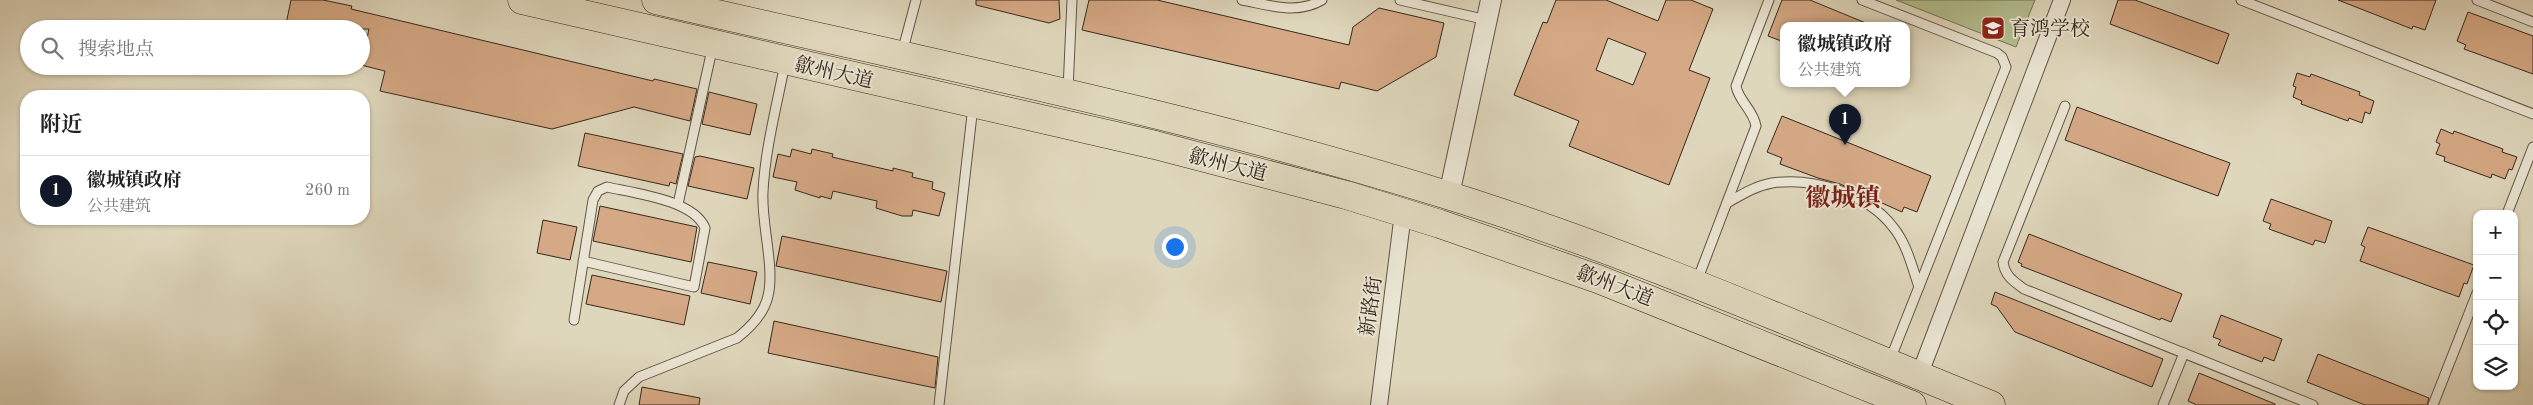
<!DOCTYPE html>
<html lang="zh">
<head>
<meta charset="utf-8">
<style>
  :root { --surface:#fff; --page:#f6f6f6; --text:#222; --muted:#767676; --line:#e0e0e0; --accent:#111827 }
  body { margin:0; font-family:"Old Standard TT","Noto Serif SC",serif; background:var(--page); color:var(--text) }
  .controls { position:absolute; right:15px; bottom:15px; display:grid; overflow:hidden; border-radius:10px; box-shadow:0 1px 4px #0004 }
  .controls button { width:45px; height:45px; display:grid; place-items:center; padding:0; border:0; border-bottom:1px solid var(--line); background:var(--surface); color:var(--text); font:25px sans-serif }
  .you { position:absolute; left:1174px; top:246px; width:18px; height:18px; margin:-12px; border:4px solid #fff; border-radius:50%; background:#1a73e8; box-shadow:0 0 0 8px #1a73e833 }
  .badge { display:grid; place-items:center; width:32px; height:32px; border-radius:50%; background:var(--accent); color:#fff; font-size:16px; font-weight:700 }
  .pin { position:absolute; translate:-50% -41px; filter:drop-shadow(0 1px 2px #0008) }
  .pin::after { content:''; position:absolute; top:26px; width:18px; height:15px; background:inherit; clip-path:polygon(0 0,100% 0,50% 100%) }
  .popup { position:absolute; left:1780px; top:22px; width:130px; height:65px; box-sizing:border-box; display:grid; place-content:center; border-radius:10px; background:var(--surface); filter:drop-shadow(0 1px 4px #0005); font-size:16px; white-space:nowrap; color:var(--muted) }
  .popup b { font-size:19px; color:var(--text) }
  .popup::after { content:''; position:absolute; left:50%; top:100%; margin-left:-10px; border:10px solid transparent; border-top-color:var(--surface) }
  .list { margin:0; padding:0; list-style:none }
  h2 { display:flex; justify-content:space-between; align-items:center; height:65px; margin:0; padding:0 20px; font-size:21px }
  h2 small { font-size:16px; font-weight:400; color:var(--muted) }
  .list li { display:grid; grid-template-columns:32px 1fr auto; gap:15px; align-items:center; box-sizing:border-box; height:70px; padding:0 20px; border-top:1px solid var(--line) }
  .list b { display:block; font-size:19px; white-space:nowrap }
  .list p { margin:0; font-size:16px; white-space:nowrap; color:var(--muted) }
  .list em { font-size:16px; font-style:normal; color:var(--muted) }
  .icon { flex:none; width:28px; height:28px; fill:none; stroke:currentColor; stroke-width:2; stroke-linecap:round; stroke-linejoin:round }
  .map { position:relative; flex:none; width:2533px; height:405px; overflow:hidden }
  .search { position:absolute; background:var(--surface); box-shadow:0 1px 4px #0004; left:20px; top:20px; width:350px; height:55px; display:flex; align-items:center; gap:12px; box-sizing:border-box; padding:0 18px; border-radius:28px; color:var(--muted); font-size:19px }
  .panel { position:absolute; background:var(--surface); box-shadow:0 1px 4px #0004; left:20px; top:90px; width:350px; height:135px; border-radius:20px }
  .map>svg:first-child { display:block }
</style>
</head>
<body>
<div class="map">
<svg width="2533" height="405" viewBox="0 0 2533 405">
  <rect width="100%" height="100%" fill="#dfd7bc"/>
  <filter id="stains"><feTurbulence type="fractalNoise" baseFrequency=".004" numOctaves="4"/><feColorMatrix values="0 0 0 0 .2 0 0 0 0 .09 0 0 0 0 .02 0 0 0 .5 -.17"/></filter>
  <radialGradient id="worn" r=".72"><stop offset=".6" stop-color="#630" stop-opacity="0"/><stop offset="1" stop-color="#630" stop-opacity=".3"/></radialGradient>
  <!-- green -->
  <path fill="#b3be8f" stroke="#757356" d="M1896 0H2035L2016 47Z"/>
  <!-- building -->
  <g fill="#d5a985" stroke="#37281e" fill-rule="evenodd">
    <path d="M291 0H323L352 6 351 9 653 81 654 79 697 89 690 121 634 107 552 129 380 91 385 71 361 65 369 29H285Z"/>
    <path d="M976 0H1059L1060 19 1049 23 976 5Z"/>
    <path d="M1089 0H1157L1349 45 1353 27 1379 8 1444 23 1436 57 1377 91 1341 82 1339 89 1082 30Z"/>
    <path d="M1556 0H1606L1658 21 1666 0H1691L1713 9 1689 70 1710 78 1669 185 1569 146 1579 121 1514 95 1543 22 1547 23ZM1608 38 1646 53 1633 85 1596 70Z"/>
    <path d="M1782 0H1810L1873 26H1784V42L1768 36Z"/>
    <path d="M2118 0H2135L2229 34 2218 64 2110 24Z"/>
    <path d="M2338 0H2436L2425 30 2413 26 2412 29Z"/>
    <path d="M2468 12 2533 36V74L2464 49 2466 45 2457 41Z"/>
    <path d="M2297 73 2310 77 2311 74 2360 92 2359 95 2374 101 2370 114 2365 112 2362 123 2349 118 2348 121 2301 104 2302 101 2293 97 2296 87 2293 86Z"/>
    <path d="M709 92 757 104 750 135 702 124Z"/>
    <path d="M2077 107 2230 163 2218 196 2065 140Z"/>
    <path d="M1782 116 1931 176 1917 212 1904 207 1902 212 1840 184 1818 178 1780 164 1782 158 1767 152Z"/>
    <path d="M2441 129 2453 134 2454 131 2503 149 2502 152 2517 157 2512 170 2509 169 2505 179 2492 174 2491 178 2444 161 2445 157 2436 154 2440 144 2436 142Z"/>
    <path d="M585 133 683 154 676 184 670 182 669 186 578 166Z"/>
    <path d="M792 149 811 154 812 149 833 154 832 157 893 171V168L913 173 912 177 933 182 932 189 945 193 939 216 913 210 912 216H902L876 208 877 201 833 191 831 199 820 196V198L795 190 797 182 773 177 778 154 790 157Z"/>
    <path d="M700 156 754 168 747 199 688 186 695 157Z"/>
    <path d="M2271 199 2332 221 2325 243 2315 240 2313 245 2269 229 2271 224 2263 221Z"/>
    <path d="M600 206 697 227 691 262 593 241Z"/>
    <path d="M543 220 577 227 570 260 537 253Z"/>
    <path d="M2368 227 2474 265 2467 284 2464 283 2459 297 2360 261 2365 247 2361 245Z"/>
    <path d="M2029 234 2182 294 2171 322 2161 318 2160 320 2021 266 2022 264 2018 262Z"/>
    <path d="M782 236 947 271 941 302 776 266Z"/>
    <path d="M708 262 757 272 750 304 701 293Z"/>
    <path d="M592 275 690 296 684 325 586 304Z"/>
    <path d="M1995 292 2163 359 2152 387 2015 332 1997 307 1991 304Z"/>
    <path d="M2221 315 2282 339 2274 361 2264 357 2262 362 2218 345 2221 340 2213 337Z"/>
    <path d="M774 321 938 357 935 388 768 353Z"/>
    <path d="M2318 354 2429 398 2427 405H2365L2307 382Z"/>
    <path d="M2199 373 2275 404V405H2197L2188 401Z"/>
    <path d="M642 387 700 398 699 405H639Z"/>
  </g>
  <g fill="none" stroke-linecap="round" stroke-linejoin="round">
    <!-- service casing -->
    <g stroke="#615446" stroke-width="11">
      <g id="service">
        <path d="M1242 0C1269 5 1297 15 1322 0"/>
        <path d="M1400 0 1487 20"/>
        <path d="M1862 0 1997 53 2002 57 2006 67 1890 360"/>
        <path d="M2241 0 2533 114"/>
        <path d="M2477 0 2533 22"/>
        <path d="M902 53 916 0"/>
        <path d="M1068 90 1072 0"/>
        <path d="M2065 106 2003 262C2005 276 2013 281 2024 289L2313 405"/>
        <path d="M1727 203C1741 195 1755 186 1772 183 1813 177 1867 193 1893 227 1907 244 1912 267 1919 287"/>
        <path d="M678 204 713 45"/>
        <path d="M2507 214 2533 147"/>
        <path d="M1697 281 1756 126C1753 109 1739 102 1736 86L1769 0"/>
        <path d="M574 320 593 200 598 191 607 187C634 193 694 200 705 228L694 287 583 261"/>
        <path d="M619 405 624 391 639 377 737 338C751 327 764 314 768 296 775 267 761 223 763 192 765 149 777 105 785 63"/>
        <path d="M939 405 973 106"/>
        <path d="M2163 405 2184 353"/>
        <path d="M2433 405 2477 293"/>
      </g>
    </g>
    <!-- minor casing -->
    <g stroke="#615446" stroke-width="18">
      <g id="minor">
        <path d="M1919 376 2062 0"/>
        <path d="M1379 405 1403 213"/>
      </g>
    </g>
    <!-- tertiary casing -->
    <g stroke="#615446" stroke-width="22">
      <path id="tertiary" d="M1449 195 1491 0"/>
    </g>
    <!-- trunk casing -->
    <g stroke="#37281e" stroke-width="29">
      <g id="trunk">
        <path d="M522 0 1155 145 1346 195 1440 224 1598 279 1912 405"/>
        <path d="M656 0C920 61 1188 114 1447 195 1633 253 1811 332 1991 405"/>
      </g>
    </g>
    <!-- service -->
    <use href="#service" stroke="#eae5d3" stroke-width="9"/>
    <!-- minor -->
    <use href="#minor" stroke="#eae5d3" stroke-width="16"/>
    <!-- tertiary -->
    <use href="#tertiary" stroke="#eae5d3" stroke-width="20"/>
    <!-- trunk -->
    <use href="#trunk" stroke="#dfd7bc" stroke-width="28"/>
  </g>
  <!-- icons -->
  <defs>
    <g id="school-square" transform="scale(1.25)"><rect x="-9" y="-9" width="18" height="18" rx="4" fill="#8f2418" stroke="#eae5d3"/><path d="M0-5L7-2L0 1L-7-2ZM-4 1L0 2.5L4 1V4Q0 6-4 4Z" fill="#fff"/></g>
  </defs>
  <g fill-rule="evenodd">
    <use href="#school-square" x="1993" y="28"/>
  </g>
  <g text-anchor="middle" stroke-width="4" stroke-linejoin="round" paint-order="stroke">
    <!-- poi labels -->
    <g font-size="20" fill="#37281e" stroke="#eae5d3" text-anchor="start">
      <text x="2010" y="35">育鸿学校</text>
    </g>
    <!-- street labels -->
    <g font-size="20" fill="#37281e" stroke="#eae5d3">
      <text transform="translate(834 72) rotate(13)" y="7">歙州大道</text>
      <text transform="translate(1228 164) rotate(14)" y="7">歙州大道</text>
      <text transform="translate(1615 285) rotate(21)" y="7">歙州大道</text>
      <text transform="translate(1370 306) rotate(-82)" y="7">新路街</text>
    </g>
    <!-- district labels -->
    <g font-size="25" font-weight="bold" fill="#7a1f14" stroke="#eae5d3">
      <text x="1843" y="206">徽城镇</text>
    </g>
  </g>
  <rect width="100%" height="100%" filter="url(#stains)"/>
  <rect width="100%" height="100%" fill="url(#worn)"/>
</svg>
<div class="controls">
<button>+</button>
<button>−</button>
<button><svg class="icon" aria-label="locate" viewBox="0 0 24 24"><circle cx="12" cy="12" r="6"/><path d="M12 2v4M12 18v4M2 12h4M18 12h4"/></svg></button>
<button><svg class="icon" aria-label="layers" viewBox="0 0 24 24"><path d="M12 4l9 5-9 5-9-5zM3 14l9 5 9-5"/></svg></button>
</div>
<div class="you"></div>
<div class="pin badge" style="left:1845px;top:145px">1</div>
<div class="popup"><b>徽城镇政府</b>公共建筑</div>
<div class="search"><svg class="icon" aria-label="search" viewBox="0 0 24 24"><circle cx="10" cy="10" r="6"/><path d="M15 15l6 6"/></svg>搜索地点</div>
<section class="panel">
<h2>附近<small></small></h2>
<ul class="list">
<li><span class="badge">1</span><div><b>徽城镇政府</b><p>公共建筑</p></div><em>260 m</em></li>
</ul>
</section>
</div>
</body>
</html>
